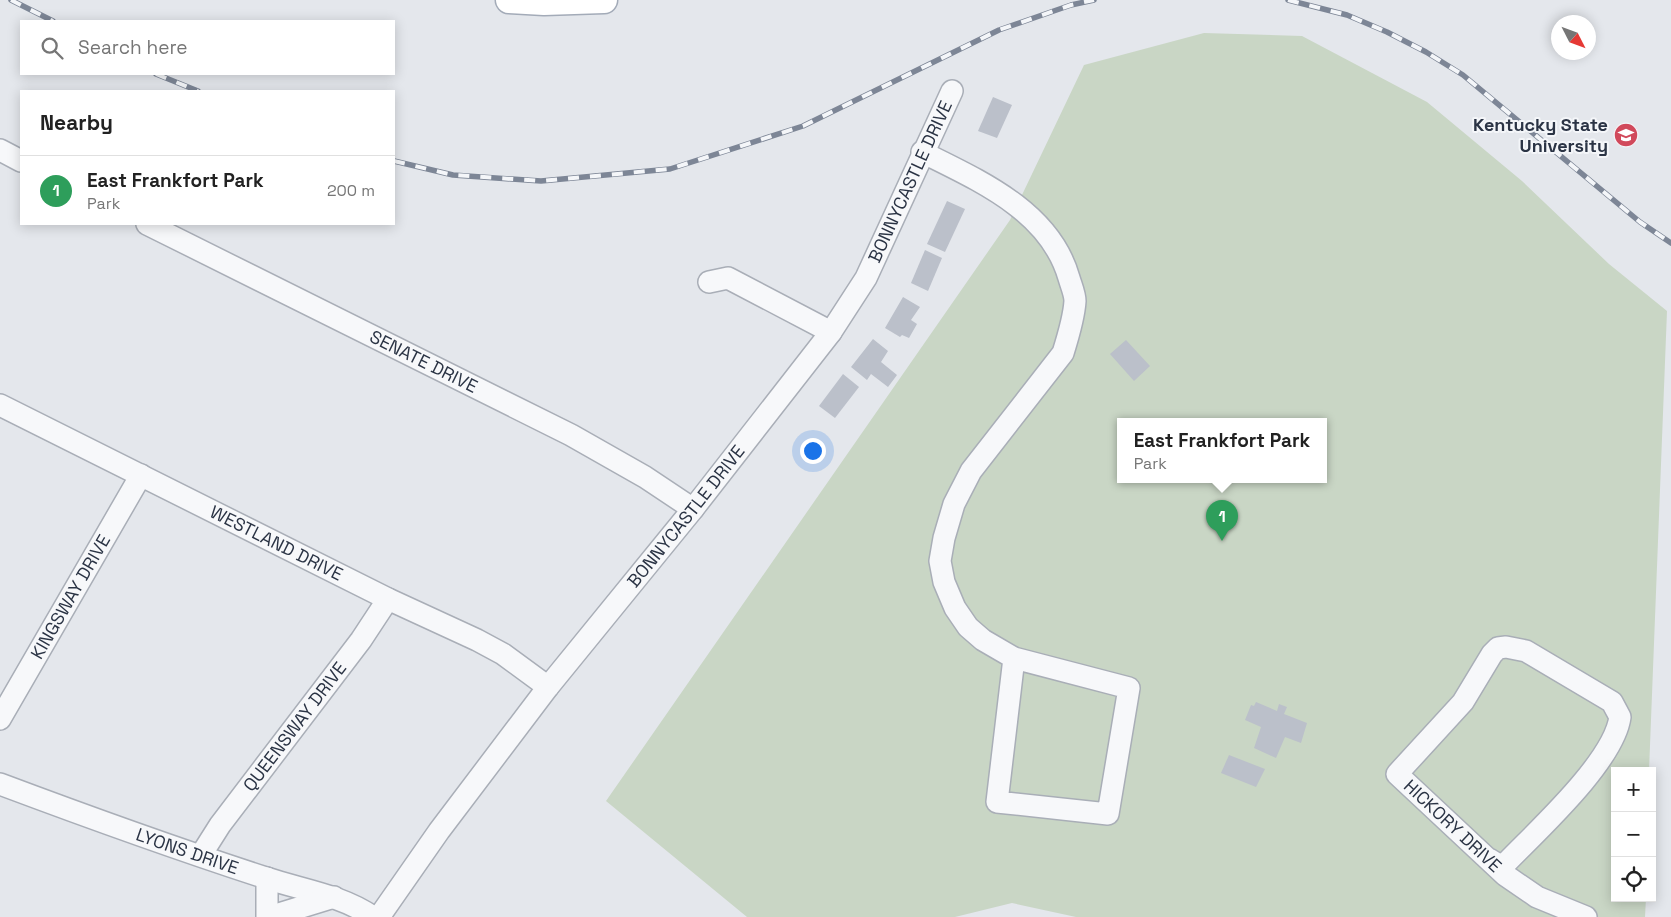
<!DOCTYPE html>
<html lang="en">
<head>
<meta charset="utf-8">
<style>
  :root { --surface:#fff; --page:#f2f2f2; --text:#222; --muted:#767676; --line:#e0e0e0; --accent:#d1495b }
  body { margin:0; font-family:"Space Grotesk",sans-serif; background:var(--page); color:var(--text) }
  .controls { position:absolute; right:15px; bottom:15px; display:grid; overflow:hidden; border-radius:0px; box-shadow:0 2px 12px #0003 }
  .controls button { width:45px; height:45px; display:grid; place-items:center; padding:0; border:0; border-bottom:1px solid var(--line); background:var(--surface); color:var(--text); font:25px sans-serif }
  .compass { position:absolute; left:1551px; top:15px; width:45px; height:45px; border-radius:50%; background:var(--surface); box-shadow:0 2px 12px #0003; rotate:132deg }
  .you { position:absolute; left:812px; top:450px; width:18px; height:18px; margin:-12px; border:4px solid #fff; border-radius:50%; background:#1a73e8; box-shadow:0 0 0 8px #1a73e833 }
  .badge { display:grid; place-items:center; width:32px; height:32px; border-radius:50%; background:var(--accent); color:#fff; font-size:16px; font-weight:700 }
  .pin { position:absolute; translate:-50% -41px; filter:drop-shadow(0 1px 2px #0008) }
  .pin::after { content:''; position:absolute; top:26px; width:18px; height:15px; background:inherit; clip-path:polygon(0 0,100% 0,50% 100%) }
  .popup { position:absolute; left:1117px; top:418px; width:210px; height:65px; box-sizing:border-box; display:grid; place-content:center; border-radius:0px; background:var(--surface); filter:drop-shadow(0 1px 4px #0005); font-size:16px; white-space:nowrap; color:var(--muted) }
  .popup b { font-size:19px; color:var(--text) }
  .popup::after { content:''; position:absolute; left:50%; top:100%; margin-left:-10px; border:10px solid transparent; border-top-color:var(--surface) }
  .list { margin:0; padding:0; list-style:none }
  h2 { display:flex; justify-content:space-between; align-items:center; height:65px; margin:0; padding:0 20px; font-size:21px }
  h2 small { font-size:16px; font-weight:400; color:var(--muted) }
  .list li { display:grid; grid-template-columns:32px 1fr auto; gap:15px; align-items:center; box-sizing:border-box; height:70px; padding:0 20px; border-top:1px solid var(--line) }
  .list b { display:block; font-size:19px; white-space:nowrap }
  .list p { margin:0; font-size:16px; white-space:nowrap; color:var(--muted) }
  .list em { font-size:16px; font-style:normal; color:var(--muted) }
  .icon { flex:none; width:28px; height:28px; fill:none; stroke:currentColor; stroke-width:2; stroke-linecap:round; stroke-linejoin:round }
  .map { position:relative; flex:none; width:1671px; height:917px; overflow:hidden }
  .search { position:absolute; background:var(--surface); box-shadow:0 2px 12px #0003; left:20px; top:20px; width:375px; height:55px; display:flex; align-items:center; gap:12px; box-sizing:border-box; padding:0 18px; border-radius:0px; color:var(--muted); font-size:19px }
  .panel { position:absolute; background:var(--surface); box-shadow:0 2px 12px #0003; left:20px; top:90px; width:375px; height:135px; border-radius:0px }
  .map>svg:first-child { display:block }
</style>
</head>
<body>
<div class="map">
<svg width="1671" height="917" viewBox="0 0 1671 917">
  <rect width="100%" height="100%" fill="#e4e7ec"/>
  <!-- green -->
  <path fill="#c9d6c5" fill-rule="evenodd" d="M1204 33 1302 36 1427 102 1522 181 1609 264 1667 311 1649 771H1615V898H1646L1645 917H1076L1012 903 955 917H747L606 801 1010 220 1084 65ZM1121 422H1323V480H1121Z"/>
  <!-- building -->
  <g fill="#bbc0ca">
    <path d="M993 97 1012 105 997 138 978 131Z"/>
    <path d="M947 201 965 209 945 252 927 244Z"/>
    <path d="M925 250 942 258 928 291 911 283Z"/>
    <path d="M903 297 920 307 911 320 917 324 909 338 902 335 900 337 885 328Z"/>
    <path d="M873 339 888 351 881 362 897 375 888 387 871 374 867 380 851 367Z"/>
    <path d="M1126 340 1150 366 1134 381 1110 354Z"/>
    <path d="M843 374 859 387 835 418 819 406Z"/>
    <path d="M1256 702 1277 711 1279 704 1287 707 1284 714 1307 723 1301 743 1285 737 1276 758 1254 748 1261 727 1245 720 1251 705 1254 706Z"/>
    <path d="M1229 755 1265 769 1256 787 1221 773Z"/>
  </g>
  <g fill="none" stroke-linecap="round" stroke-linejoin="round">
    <!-- minor casing -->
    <g stroke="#a9aeb7" stroke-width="24">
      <g id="minor">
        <path d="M0 150 21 161"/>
        <path d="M922 152C980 181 1050 211 1069 278 1071 285 1075 294 1075 301 1074 318 1068 337 1063 353L971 471 954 504 944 538 940 561 944 582 955 608 968 627 983 640 1014 658 1129 688 1108 814 997 802 1014 658"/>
        <path id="s1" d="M147 224 571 435 645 477 693 509"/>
        <path d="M709 282 728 278 831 332"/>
        <path id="s2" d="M0 405 388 599 477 640 503 654 548 687"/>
        <path id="s3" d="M0 719 141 475"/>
        <path id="s4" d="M0 784C88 817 177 849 266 878 302 890 341 895 373 917"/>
        <path id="s5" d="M201 855 220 825 361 640 388 599"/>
        <path id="s6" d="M1489 859 1499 865 1507 862C1538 830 1614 761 1620 717L1612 702 1526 651 1506 647 1498 648 1492 654 1463 702 1397 774 1505 875 1537 897 1586 917"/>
        <path d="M267 878V917"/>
        <path d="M269 917 334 897"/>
        <path id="s7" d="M379 917 439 831 548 687 693 509 831 332 866 278 952 91"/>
      </g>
    </g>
    <!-- major casing -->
    <g stroke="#a3abb8" stroke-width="29">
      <path id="major" d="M509 0 544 2 604 0"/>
    </g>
    <!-- minor -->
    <use href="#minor" stroke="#f7f8fa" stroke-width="21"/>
    <!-- major -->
    <use href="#major" stroke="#fff" stroke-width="26"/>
    <!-- rail casing -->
    <g stroke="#7d8696" stroke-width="5.5">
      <g id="rail">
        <path d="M11 0 53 21"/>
        <path d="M1288 0 1347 15 1387 32 1426 52 1463 75 1640 222 1671 243"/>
        <path d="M156 74 198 91"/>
        <path d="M394 161 453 175 541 181 670 169 803 126 999 30 1071 5 1094 0"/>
      </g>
    </g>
    <!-- rail -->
    <use href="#rail" stroke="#f4f6f9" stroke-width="4" stroke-dasharray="11" stroke-linecap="butt"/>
  </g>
  <!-- icons -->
  <defs>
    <g id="university-disc" transform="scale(1.25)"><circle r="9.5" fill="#d1495b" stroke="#f4f6f9"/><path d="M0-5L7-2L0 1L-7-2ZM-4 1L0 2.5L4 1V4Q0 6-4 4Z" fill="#fff"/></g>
  </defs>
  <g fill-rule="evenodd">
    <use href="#university-disc" x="1626" y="135"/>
  </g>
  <g text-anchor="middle" stroke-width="4" stroke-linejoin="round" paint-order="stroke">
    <!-- poi labels -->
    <g font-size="18" font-weight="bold" fill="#2b3445" stroke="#f4f6f9" text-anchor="end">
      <text x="1608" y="131">Kentucky State<tspan x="1608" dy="21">University</tspan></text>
    </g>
    <!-- street labels -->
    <g font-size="18" fill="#2b3445" stroke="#f4f6f9">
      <text dy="6" stroke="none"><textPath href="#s7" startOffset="910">BONNYCASTLE DRIVE</textPath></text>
      <text dy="6" stroke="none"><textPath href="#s1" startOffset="309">SENATE DRIVE</textPath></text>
      <text dy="6" stroke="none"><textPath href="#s7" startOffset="505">BONNYCASTLE DRIVE</textPath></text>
      <text dy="6" stroke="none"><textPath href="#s2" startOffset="309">WESTLAND DRIVE</textPath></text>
      <text dy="6" stroke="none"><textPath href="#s3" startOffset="141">KINGSWAY DRIVE</textPath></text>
      <text dy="6" stroke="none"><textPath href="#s5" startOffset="159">QUEENSWAY DRIVE</textPath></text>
      <text dy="6" stroke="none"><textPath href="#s6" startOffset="590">HICKORY DRIVE</textPath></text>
      <text dy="6" stroke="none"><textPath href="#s4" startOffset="199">LYONS DRIVE</textPath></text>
    </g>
  </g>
</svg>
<div class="controls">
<button>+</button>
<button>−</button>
<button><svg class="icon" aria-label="locate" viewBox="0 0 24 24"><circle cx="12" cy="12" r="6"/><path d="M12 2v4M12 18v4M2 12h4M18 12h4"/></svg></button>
</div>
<svg class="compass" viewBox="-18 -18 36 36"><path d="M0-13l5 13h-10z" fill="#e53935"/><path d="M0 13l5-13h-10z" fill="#767676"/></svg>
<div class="you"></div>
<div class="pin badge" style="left:1222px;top:541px;background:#2e9e5b">1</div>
<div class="popup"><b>East Frankfort Park</b>Park</div>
<div class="search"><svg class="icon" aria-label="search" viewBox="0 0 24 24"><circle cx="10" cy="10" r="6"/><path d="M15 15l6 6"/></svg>Search here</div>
<section class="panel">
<h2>Nearby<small></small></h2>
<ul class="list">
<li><span class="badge" style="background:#2e9e5b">1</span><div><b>East Frankfort Park</b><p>Park</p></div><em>200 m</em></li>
</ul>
</section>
</div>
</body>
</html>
